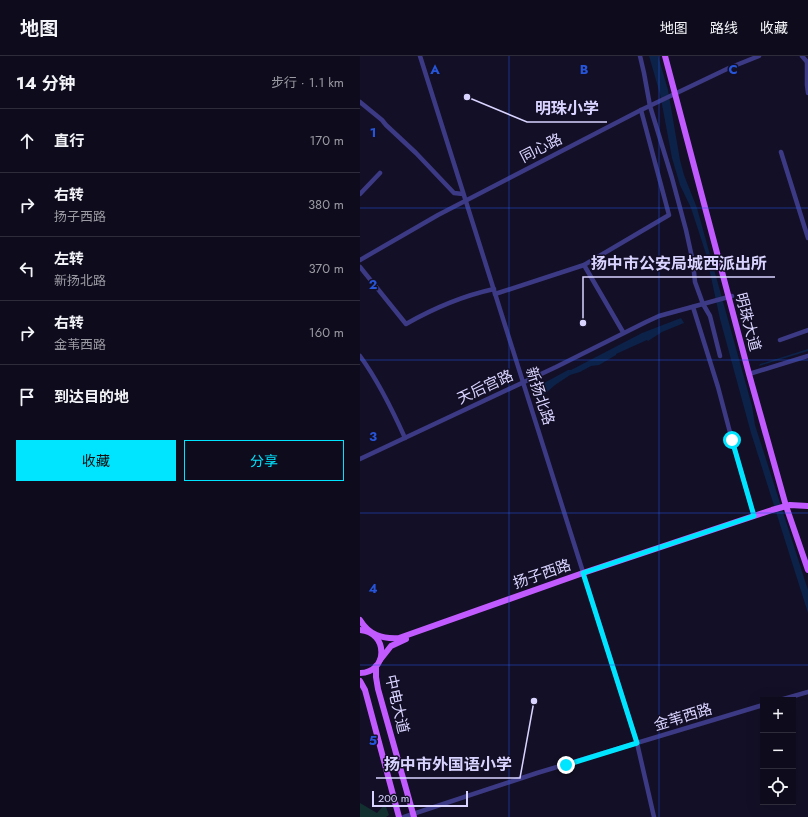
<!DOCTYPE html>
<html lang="zh">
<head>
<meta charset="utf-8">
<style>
  :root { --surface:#0e0b1c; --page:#171425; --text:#f1f3f6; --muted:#9b9ba3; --line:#2e2b3b; --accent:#00e5ff }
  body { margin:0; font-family:Jost,"Noto Sans SC",sans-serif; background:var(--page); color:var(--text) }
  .controls { position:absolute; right:12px; bottom:12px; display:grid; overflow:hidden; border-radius:0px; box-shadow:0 4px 16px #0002 }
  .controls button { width:36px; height:36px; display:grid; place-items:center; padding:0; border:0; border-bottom:1px solid var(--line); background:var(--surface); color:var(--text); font:20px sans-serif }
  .scale { position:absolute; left:12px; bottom:10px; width:96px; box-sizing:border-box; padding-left:4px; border:2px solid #d9d4ff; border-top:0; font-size:11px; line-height:14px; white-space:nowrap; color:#d9d4ff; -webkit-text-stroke:3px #130f26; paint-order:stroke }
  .stop { position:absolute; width:12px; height:12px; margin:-9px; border:3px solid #00e5ff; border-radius:50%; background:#fff }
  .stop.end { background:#00e5ff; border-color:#fff; box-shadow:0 1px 4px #0008 }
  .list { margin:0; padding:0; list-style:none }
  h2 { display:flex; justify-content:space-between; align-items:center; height:52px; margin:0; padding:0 16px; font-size:17px }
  h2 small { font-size:13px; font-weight:400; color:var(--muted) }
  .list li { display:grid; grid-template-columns:26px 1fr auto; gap:12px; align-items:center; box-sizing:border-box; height:64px; padding:0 16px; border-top:1px solid var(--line) }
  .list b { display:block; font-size:15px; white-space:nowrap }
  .list p { margin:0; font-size:13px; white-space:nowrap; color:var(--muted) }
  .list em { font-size:13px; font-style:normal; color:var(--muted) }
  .actions { display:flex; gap:8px; padding:12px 16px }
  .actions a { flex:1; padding:9px 0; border:1px solid var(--accent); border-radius:0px; text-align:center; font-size:14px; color:var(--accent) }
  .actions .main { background:var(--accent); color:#111 }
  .icon { flex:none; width:22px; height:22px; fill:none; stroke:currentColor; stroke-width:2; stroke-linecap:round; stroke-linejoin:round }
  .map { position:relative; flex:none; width:448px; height:761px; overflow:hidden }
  header { display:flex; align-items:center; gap:24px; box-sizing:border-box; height:56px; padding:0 20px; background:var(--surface); border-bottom:1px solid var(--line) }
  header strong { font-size:19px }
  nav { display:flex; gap:22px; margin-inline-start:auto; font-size:14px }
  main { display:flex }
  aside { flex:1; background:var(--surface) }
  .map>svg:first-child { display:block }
</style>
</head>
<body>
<header>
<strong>地图</strong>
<nav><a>地图</a><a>路线</a><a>收藏</a></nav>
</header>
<main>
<aside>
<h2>14 分钟<small>步行 · 1.1 km</small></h2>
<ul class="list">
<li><svg class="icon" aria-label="ahead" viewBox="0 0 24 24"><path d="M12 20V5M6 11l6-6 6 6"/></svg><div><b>直行</b></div><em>170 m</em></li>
<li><svg class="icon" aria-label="right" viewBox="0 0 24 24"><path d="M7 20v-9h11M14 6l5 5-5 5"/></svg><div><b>右转</b><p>扬子西路</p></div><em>380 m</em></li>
<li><svg class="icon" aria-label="left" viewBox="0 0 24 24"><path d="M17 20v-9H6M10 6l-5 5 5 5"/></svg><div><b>左转</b><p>新扬北路</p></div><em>370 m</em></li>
<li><svg class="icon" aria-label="right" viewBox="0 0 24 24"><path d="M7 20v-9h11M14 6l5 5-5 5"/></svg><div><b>右转</b><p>金苇西路</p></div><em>160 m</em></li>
<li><svg class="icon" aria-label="arrive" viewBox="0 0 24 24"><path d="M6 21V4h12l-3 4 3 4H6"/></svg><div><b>到达目的地</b></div></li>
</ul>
<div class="actions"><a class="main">收藏</a><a>分享</a></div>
</aside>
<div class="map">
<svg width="448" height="761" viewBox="0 0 448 761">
  <rect width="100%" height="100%" fill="#130f26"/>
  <!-- green -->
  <path fill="#12302f" d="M0 747 17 757 25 748 29 759 26 761H0Z"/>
  <!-- water -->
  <g fill="#0c2248">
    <path d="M289 0H298L308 34 320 104 324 119 337 152 392 350 395 369 448 534V557L391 377 360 263 346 198 331 152 320 129 312 102 300 38Z"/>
    <path d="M321 262 324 267 302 276 288 285 287 284 256 298V299L239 309 231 310 220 316 210 319 195 329 179 343 176 335 182 332 184 327 208 314H211L282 277Z"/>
    <path d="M448 293V295L399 310 400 308Z"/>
  </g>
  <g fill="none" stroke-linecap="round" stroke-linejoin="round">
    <!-- minor -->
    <g stroke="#3d3a85" stroke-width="4.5">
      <path d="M60 0 277 687 294 761"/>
      <path d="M280 0 284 17 290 50 312 122 326 174 333 206 335 226 343 248 350 260 360 300"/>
      <path d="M442 0 448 7"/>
      <path d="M447 6V29L448 37"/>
      <path d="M0 46 22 64 26 69 56 97 94 137 103 138"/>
      <path d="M421 96 448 182"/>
      <path d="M0 138 20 117"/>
      <path d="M0 204 78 159 281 54 369 12 399 0"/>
      <path d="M224 209 263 276"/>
      <path d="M0 211 46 268C74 252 102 240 134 233"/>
      <path d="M135 238 224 209 309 159 281 54"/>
      <path d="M333 251 358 331 372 384 394 460"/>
      <path d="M420 284 448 274"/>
      <path d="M0 300C19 326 32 353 45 382"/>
      <path d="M389 318 448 300"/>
      <path d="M0 403 196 311 286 266 299 260 372 240"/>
      <path d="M420 644 448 636"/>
      <path d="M44 761 177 717 403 649"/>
    </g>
    <!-- major -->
    <g stroke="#c25bff" stroke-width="6">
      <path d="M305 0 389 318 426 450 448 514"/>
      <path d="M0 564C9 579 22 583 39 582L223 517 412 454 430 449 448 450"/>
      <path d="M0 574C29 576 28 617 0 617"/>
      <path d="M20 604 31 590 46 583"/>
      <path d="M16 610V621L18 633 54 761"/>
      <path d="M0 625 5 634 39 761"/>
    </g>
  </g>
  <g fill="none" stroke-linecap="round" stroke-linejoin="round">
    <!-- route -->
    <path stroke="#00e5ff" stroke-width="5" d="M206 709 277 687 223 517 394 460 372 384"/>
  </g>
  <!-- grid -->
  <path fill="none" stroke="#2655da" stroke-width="1" stroke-opacity="0.55" d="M149 0V761M299 0V761M0 152H448M0 304H448M0 457H448M0 609H448"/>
  <g text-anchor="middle" stroke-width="3" stroke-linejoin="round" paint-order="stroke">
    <!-- street labels -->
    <g font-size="15" fill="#d9d4ff" stroke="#130f26">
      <text transform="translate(181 92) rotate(-27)" y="5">同心路</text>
      <text transform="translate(388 266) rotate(75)" y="5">明珠大道</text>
      <text transform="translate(125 331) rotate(-25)" y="5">天后宫路</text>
      <text transform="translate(180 340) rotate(72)" y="5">新扬北路</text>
      <text transform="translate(182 518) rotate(-19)" y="5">扬子西路</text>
      <text transform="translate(37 648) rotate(77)" y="5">中电大道</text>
      <text transform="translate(323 661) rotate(-17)" y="5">金苇西路</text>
    </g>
  </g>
  <g font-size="13" text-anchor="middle" font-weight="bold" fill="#2655da" stroke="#130f26" stroke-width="3" stroke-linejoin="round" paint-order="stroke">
    <text x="75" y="18">A</text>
    <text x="224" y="18">B</text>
    <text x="373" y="18">C</text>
    <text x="13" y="81">1</text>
    <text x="13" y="233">2</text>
    <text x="13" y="385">3</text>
    <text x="13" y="537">4</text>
    <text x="13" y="689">5</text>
  </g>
  <!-- callouts -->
  <path fill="none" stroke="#d9d4ff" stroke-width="1.5" d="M107 41L167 66H247M223 267L223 221H415M174 645L160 722H16"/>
  <g fill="#d9d4ff" stroke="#130f26" stroke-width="1.5">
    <circle cx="107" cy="41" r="4"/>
    <circle cx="223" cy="267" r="4"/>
    <circle cx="174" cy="645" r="4"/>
  </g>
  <g font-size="16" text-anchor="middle" font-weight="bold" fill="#d9d4ff" stroke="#130f26" stroke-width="3" stroke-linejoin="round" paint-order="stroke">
    <text x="207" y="58">明珠小学</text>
    <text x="319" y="213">扬中市公安局城西派出所</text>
    <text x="88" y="714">扬中市外国语小学</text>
  </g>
</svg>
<div class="controls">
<button>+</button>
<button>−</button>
<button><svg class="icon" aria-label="locate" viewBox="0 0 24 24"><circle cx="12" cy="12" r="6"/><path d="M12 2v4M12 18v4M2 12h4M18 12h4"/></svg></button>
</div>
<div class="scale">200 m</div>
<div class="stop" style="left:372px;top:384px"></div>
<div class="stop end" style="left:206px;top:709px"></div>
</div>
</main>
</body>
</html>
